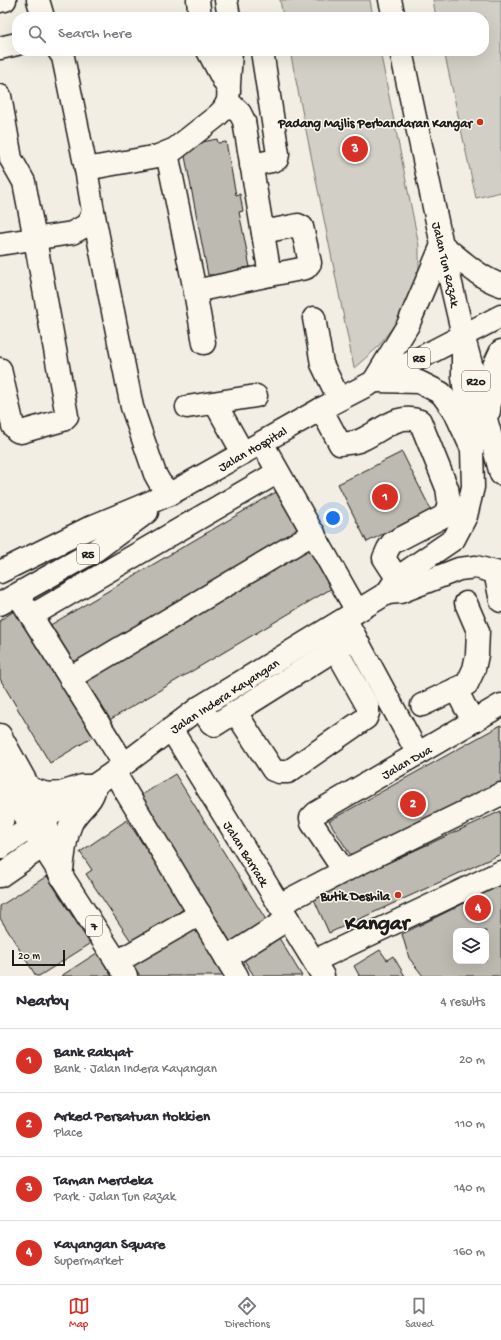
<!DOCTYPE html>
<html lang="en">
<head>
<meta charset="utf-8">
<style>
  :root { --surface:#fff; --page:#f2f2f3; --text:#2b2b33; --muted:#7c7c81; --line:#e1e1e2; --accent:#d93025 }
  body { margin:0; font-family:"Gochi Hand",sans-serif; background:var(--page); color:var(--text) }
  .controls { position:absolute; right:12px; bottom:12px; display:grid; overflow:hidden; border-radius:8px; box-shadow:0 4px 16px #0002 }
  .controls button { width:36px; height:36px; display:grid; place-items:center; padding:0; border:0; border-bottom:1px solid var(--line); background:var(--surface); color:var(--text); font:20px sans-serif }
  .scale { position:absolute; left:12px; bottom:10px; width:53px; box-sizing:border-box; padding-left:4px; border:2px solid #1c1c1c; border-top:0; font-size:11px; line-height:14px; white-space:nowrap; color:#1c1c1c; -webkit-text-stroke:3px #fbf7ec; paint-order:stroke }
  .you { position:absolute; left:333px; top:518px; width:14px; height:14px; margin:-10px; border:3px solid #fff; border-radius:50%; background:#1a73e8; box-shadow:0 0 0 6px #1a73e833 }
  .badge { display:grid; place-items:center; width:26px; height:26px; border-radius:50%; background:var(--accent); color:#fff; font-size:13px; font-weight:700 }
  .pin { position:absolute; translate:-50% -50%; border:2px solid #fff; box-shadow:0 1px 4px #0006 }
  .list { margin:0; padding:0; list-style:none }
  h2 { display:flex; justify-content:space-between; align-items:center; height:52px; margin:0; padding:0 16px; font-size:17px }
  h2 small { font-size:13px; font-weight:400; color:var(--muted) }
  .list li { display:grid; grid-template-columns:26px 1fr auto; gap:12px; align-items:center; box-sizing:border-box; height:64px; padding:0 16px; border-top:1px solid var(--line) }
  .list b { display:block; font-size:15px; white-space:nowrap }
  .list p { margin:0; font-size:13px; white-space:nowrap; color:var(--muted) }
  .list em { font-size:13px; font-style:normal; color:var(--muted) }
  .icon { flex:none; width:22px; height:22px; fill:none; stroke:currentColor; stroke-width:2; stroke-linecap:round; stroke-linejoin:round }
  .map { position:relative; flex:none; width:501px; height:976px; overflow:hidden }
  .search { position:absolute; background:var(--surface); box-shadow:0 4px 16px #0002; left:12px; right:12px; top:12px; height:44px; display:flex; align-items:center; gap:10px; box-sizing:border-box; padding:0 14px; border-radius:16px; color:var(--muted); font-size:15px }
  .sheet { height:308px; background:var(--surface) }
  nav { display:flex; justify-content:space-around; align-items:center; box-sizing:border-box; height:56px; border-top:1px solid var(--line); background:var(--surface); font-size:11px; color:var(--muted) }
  nav a { display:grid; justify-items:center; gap:2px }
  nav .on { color:var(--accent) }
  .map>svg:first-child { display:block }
</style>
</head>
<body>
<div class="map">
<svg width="501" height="976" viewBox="0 0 501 976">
  <rect width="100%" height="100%" fill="#f2eee4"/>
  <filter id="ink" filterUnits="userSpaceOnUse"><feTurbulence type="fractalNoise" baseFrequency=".025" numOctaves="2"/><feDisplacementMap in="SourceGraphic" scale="8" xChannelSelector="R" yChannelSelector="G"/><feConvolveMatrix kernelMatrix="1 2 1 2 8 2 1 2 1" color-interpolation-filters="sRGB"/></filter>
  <g filter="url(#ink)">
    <!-- green -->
    <g fill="#d2cfc6" stroke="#777671">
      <path d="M280 0H370L373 17H283Z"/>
      <path d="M433 0H501V192L476 198 444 51H484V17H436Z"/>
      <path d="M290 51H380L419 246V271L410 297 398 320 377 348 354 368Z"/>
    </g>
    <!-- building -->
    <g fill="#bdbab1" stroke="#1c1c1c" fill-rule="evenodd">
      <path d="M217 139 218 143 226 142 236 195 240 194 243 211 239 212 250 267 243 268 244 272 213 278V275H208L184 151 188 145Z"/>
      <path d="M402 452 431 510 367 542 338 484Z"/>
      <path d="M276 492 300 533 71 668 47 627Z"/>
      <path d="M310 546 334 587 106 722 82 680Z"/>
      <path d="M16 610 93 737 50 763 0 679V620Z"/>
      <path d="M501 725V787L353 859 329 821Z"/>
      <path d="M175 774 268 923 233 946 140 796Z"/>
      <path d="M501 811V854L329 933 313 897Z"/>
      <path d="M127 820 185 908 133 944 86 874 92 870 80 852Z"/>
      <path d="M47 876 90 944 39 976H36L0 918V906Z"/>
      <path d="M501 885V976H423L409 958 402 934ZM456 931H486V961H456Z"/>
      <path d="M195 924 228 976H140L132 963Z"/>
      <path d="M279 938 302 976H254L244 960Z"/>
      <path d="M380 950 387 960 393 956 405 976H358L359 975 354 966Z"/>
      <path d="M100 951 116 976H61Z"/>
    </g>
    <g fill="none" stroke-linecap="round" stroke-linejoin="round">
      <!-- minor casing -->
      <g stroke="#1c1c1c" stroke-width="25">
        <g id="minor">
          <path d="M38 0 43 17"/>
          <path d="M198 0 200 17"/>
          <path d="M226 0 229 17"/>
          <path d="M0 48 17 44"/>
          <path d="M59 51 63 57 86 169 93 211 132 407 155 474 160 483 170 494"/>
          <path d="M208 51 229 91"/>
          <path d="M0 96 11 159 24 182 35 239 67 416 63 420 21 432 17 431 13 426 0 369"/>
          <path d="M167 153 195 291 270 275 244 121 240 113 228 101"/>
          <path d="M251 165 272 161 277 159 278 154 262 51"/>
          <path d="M86 169 158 156 175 149 217 116 223 110 228 101 231 51"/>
          <path d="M263 232 298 225 302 227 310 263 306 268 270 275"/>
          <path d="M0 244 72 233 85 226 90 220 93 211"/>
          <path d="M195 291 204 343"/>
          <path d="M314 318 322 364 339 399"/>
          <path d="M215 403 243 453"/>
          <path d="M187 407 256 396"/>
          <path d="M321 409 340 444C347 443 355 443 361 440 382 431 397 412 420 421L447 488C449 499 450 506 444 516L392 543 388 549 384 558 397 578"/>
          <path d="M262 443 357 611"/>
          <path d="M495 572 501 601"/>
          <path d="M387 593 400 592 459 569 476 567 495 572 501 577"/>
          <path d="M23 603 124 764"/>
          <path d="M466 603 478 631 477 655 474 669 467 684 456 689 464 705 474 721"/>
          <path d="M31 616 278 472"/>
          <path d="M348 624 418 754"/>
          <path d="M70 678 314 533"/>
          <path d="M422 705 456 689"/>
          <path d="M200 707 211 723 215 725 355 637"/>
          <path d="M236 713 273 770 279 772H288L366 718 368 713V707L336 650"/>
          <path d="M171 729 323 976"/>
          <path d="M114 772 237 976"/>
          <path d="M46 818 114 772 200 707 387 593 397 578 454 539 466 516 473 487 472 449 463 377V347"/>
          <path d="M344 871 312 823 311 818 316 813 501 705"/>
          <path d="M279 905 344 871 501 794"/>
          <path d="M226 958 288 919"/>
          <path d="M314 961 501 872"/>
          <path d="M117 962 200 914"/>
        </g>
      </g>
      <!-- major casing -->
      <g stroke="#1c1c1c" stroke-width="25">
        <g id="major">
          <path d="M390 0 394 17"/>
          <path d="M0 1 5 0"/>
          <path d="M401 51 442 245 463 335 501 474"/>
          <path d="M442 245C460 259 479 278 501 285"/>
          <path d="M374 381 408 325 442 245"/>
          <path d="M377 381 419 382 441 393 455 412 472 449"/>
          <path d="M489 411 493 368 501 351"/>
          <path d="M0 572 91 527 170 494 321 409 501 316"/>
          <path d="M0 604 96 550 147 512"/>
          <path d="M0 735 46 818 48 834 47 841 43 846 0 876"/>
          <path d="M0 768 31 828 126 976"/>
          <path d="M29 788 47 794 61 793 82 786H95C93 803 78 808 71 824 64 839 64 859 61 876"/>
          <path d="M0 828C6 812 6 797 5 780"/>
          <path d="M0 848 43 819"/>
        </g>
      </g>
      <!-- minor -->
      <use href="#minor" stroke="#fbf7ec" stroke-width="22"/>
      <!-- major -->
      <use href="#major" stroke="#fbf7ec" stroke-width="22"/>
    </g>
  </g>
  <!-- markers -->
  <g fill="#c8321e" stroke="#fbf7ec" stroke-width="1.5">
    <circle cx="480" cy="122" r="4"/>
    <circle cx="398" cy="895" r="4"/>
  </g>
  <g text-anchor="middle" stroke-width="3" stroke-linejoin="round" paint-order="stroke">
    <!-- shield labels -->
    <g fill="#fbf7ec" stroke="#5f5e5a" stroke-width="1">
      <rect x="408" y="348" width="22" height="20" rx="3"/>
      <rect x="462" y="371" width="28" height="20" rx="3"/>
      <rect x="77" y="544" width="22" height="20" rx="3"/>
      <rect x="86" y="916" width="16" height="20" rx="3"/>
    </g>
    <g font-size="12" font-weight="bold" fill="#1c1c1c">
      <text x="419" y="362">R5</text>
      <text x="476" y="385">R20</text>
      <text x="88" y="558">R5</text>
      <text x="94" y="930">7</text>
    </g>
    <!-- poi labels -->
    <g font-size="13" font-weight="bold" fill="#1c1c1c" stroke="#fbf7ec" text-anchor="end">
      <text x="472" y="127">Padang Majlis Perbandaran Kangar</text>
      <text x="390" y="900">Butik Deshila</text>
    </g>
    <!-- street labels -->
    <g font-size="13" fill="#1c1c1c" stroke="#fbf7ec">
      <text transform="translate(447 264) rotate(77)" y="5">Jalan Tun Razak</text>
      <text transform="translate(252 448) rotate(-30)" y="5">Jalan Hospital</text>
      <text transform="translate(224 695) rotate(-33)" y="5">Jalan Indera Kayangan</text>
      <text transform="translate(406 761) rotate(-30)" y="5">Jalan Dua</text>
      <text transform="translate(247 853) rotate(58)" y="5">Jalan Barrack</text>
    </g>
    <!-- town labels -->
    <g font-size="21" font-weight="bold" fill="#1c1c1c" stroke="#fbf7ec">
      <text x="377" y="929">Kangar</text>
    </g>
  </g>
</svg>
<div class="controls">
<button><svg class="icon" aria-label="layers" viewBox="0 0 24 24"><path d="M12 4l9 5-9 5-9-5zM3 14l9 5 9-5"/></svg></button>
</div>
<div class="scale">20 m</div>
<div class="you"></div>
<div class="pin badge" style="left:385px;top:497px">1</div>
<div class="pin badge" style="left:413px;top:804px">2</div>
<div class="pin badge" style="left:355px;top:149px">3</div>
<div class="pin badge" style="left:478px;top:908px">4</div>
<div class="search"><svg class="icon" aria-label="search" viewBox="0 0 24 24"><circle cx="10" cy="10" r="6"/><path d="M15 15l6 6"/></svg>Search here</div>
</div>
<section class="sheet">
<h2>Nearby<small>4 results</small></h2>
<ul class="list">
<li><span class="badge">1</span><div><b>Bank Rakyat</b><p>Bank · Jalan Indera Kayangan</p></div><em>20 m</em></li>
<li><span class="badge">2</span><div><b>Arked Persatuan Hokkien</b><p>Place</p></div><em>110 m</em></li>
<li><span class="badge">3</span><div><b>Taman Merdeka</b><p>Park · Jalan Tun Razak</p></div><em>140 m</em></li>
<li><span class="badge">4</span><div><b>Kayangan Square</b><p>Supermarket</p></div><em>160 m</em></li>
</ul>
</section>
<nav>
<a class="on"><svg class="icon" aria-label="map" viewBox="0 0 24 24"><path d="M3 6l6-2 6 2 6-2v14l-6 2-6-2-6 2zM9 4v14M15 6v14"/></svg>Map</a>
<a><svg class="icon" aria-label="directions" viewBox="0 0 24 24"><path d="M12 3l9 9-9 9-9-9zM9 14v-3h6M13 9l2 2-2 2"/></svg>Directions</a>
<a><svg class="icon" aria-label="saved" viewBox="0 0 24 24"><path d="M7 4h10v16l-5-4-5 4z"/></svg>Saved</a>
</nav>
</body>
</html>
